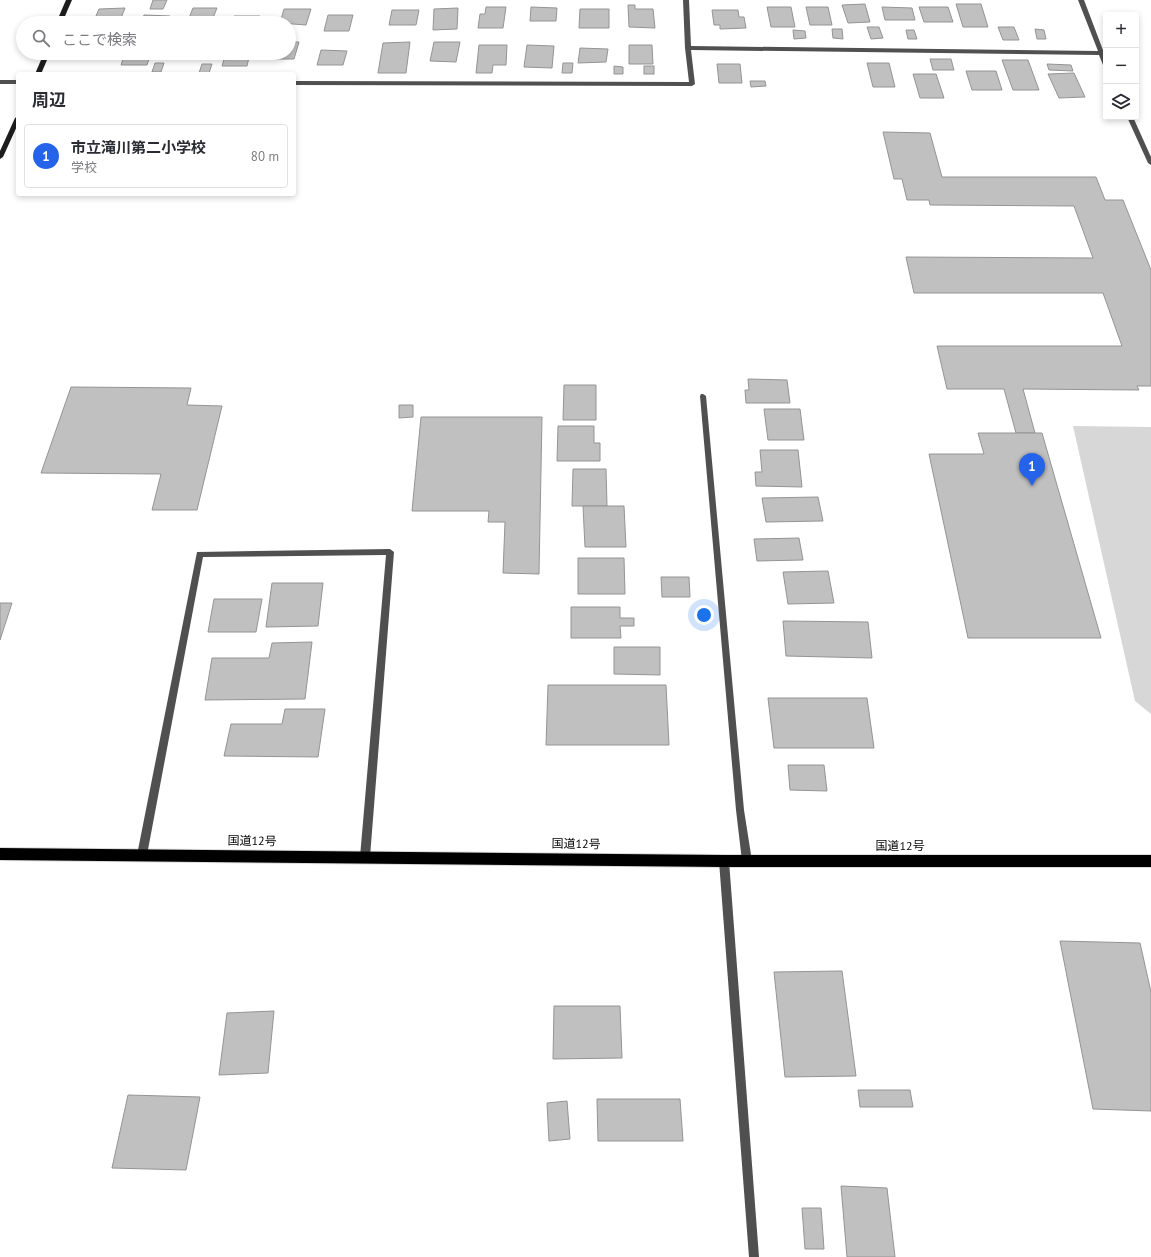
<!DOCTYPE html>
<html lang="ja">
<head>
<meta charset="utf-8">
<style>
  :root { --surface:#fff; --page:#f7f7f7; --text:#2b2b33; --muted:#7c7c81; --line:#e1e1e2; --accent:#2563eb }
  body { margin:0; font-family:"PT Sans","Noto Sans JP",sans-serif; background:var(--page); color:var(--text) }
  .controls { position:absolute; right:12px; top:12px; display:grid; overflow:hidden; border-radius:4px; box-shadow:0 2px 6px #0003 }
  .controls button { width:36px; height:36px; display:grid; place-items:center; padding:0; border:0; border-bottom:1px solid var(--line); background:var(--surface); color:var(--text); font:20px sans-serif }
  .you { position:absolute; left:704px; top:615px; width:14px; height:14px; margin:-10px; border:3px solid #fff; border-radius:50%; background:#1a73e8; box-shadow:0 0 0 6px #1a73e833 }
  .badge { display:grid; place-items:center; width:26px; height:26px; border-radius:50%; background:var(--accent); color:#fff; font-size:13px; font-weight:700 }
  .pin { position:absolute; translate:-50% -33px; filter:drop-shadow(0 1px 2px #0008) }
  .pin::after { content:''; position:absolute; top:21px; width:14px; height:12px; background:inherit; clip-path:polygon(0 0,100% 0,50% 100%) }
  .list { margin:0; padding:0; list-style:none }
  h2 { display:flex; justify-content:space-between; align-items:center; height:52px; margin:0; padding:0 16px; font-size:17px }
  h2 small { font-size:13px; font-weight:400; color:var(--muted) }
  .list li { display:grid; grid-template-columns:26px 1fr auto; gap:12px; align-items:center; box-sizing:border-box; height:64px; margin:0 8px 8px; padding:0 8px; border:1px solid var(--line); border-radius:4px }
  .list b { display:block; font-size:15px; white-space:nowrap }
  .list p { margin:0; font-size:13px; white-space:nowrap; color:var(--muted) }
  .list em { font-size:13px; font-style:normal; color:var(--muted) }
  .icon { flex:none; width:22px; height:22px; fill:none; stroke:currentColor; stroke-width:2; stroke-linecap:round; stroke-linejoin:round }
  .map { position:relative; flex:none; width:1151px; height:1257px; overflow:hidden }
  .search { position:absolute; background:var(--surface); box-shadow:0 2px 6px #0003; left:16px; top:16px; width:280px; height:44px; display:flex; align-items:center; gap:10px; box-sizing:border-box; padding:0 14px; border-radius:22px; color:var(--muted); font-size:15px }
  .panel { position:absolute; background:var(--surface); box-shadow:0 2px 6px #0003; left:16px; top:72px; width:280px; height:124px; border-radius:4px }
  .map>svg:first-child { display:block }
</style>
</head>
<body>
<div class="map">
<svg width="1151" height="1257" viewBox="0 0 1151 1257">
  <rect width="100%" height="100%" fill="#fff"/>
  <!-- green -->
  <path fill="#d7d7d7" d="M1073 426 1151 427V714L1135 701Z"/>
  <!-- building -->
  <g fill="#c0c0c0" stroke="#949494">
    <path d="M153 0H167L163 9H150Z"/>
    <path d="M865 4 870 22 848 23 842 5Z"/>
    <path d="M956 4H981L988 27H963Z"/>
    <path d="M628 5H635V9H653L655 28 629 27Z"/>
    <path d="M486 7H506L503 28H478L480 14H485Z"/>
    <path d="M531 7 557 8 556 21H530Z"/>
    <path d="M767 7H791L795 27H771Z"/>
    <path d="M806 7H828L832 25H810Z"/>
    <path d="M882 7 912 8 915 20H885Z"/>
    <path d="M919 7H948L953 22H924Z"/>
    <path d="M125 8 119 23H93L99 9Z"/>
    <path d="M193 8H217L211 23H187Z"/>
    <path d="M458 8 457 29 433 30 434 9Z"/>
    <path d="M284 9H311L306 25 280 23Z"/>
    <path d="M580 9H609V28H579Z"/>
    <path d="M392 10H419L416 25H389Z"/>
    <path d="M712 10H738L739 17H744L746 28 720 29V25H714Z"/>
    <path d="M144 15 170 16 167 23H141Z"/>
    <path d="M328 15H353L349 31H324Z"/>
    <path d="M234 16H260L258 23H232Z"/>
    <path d="M867 27H879L883 38 871 39Z"/>
    <path d="M998 27H1014L1019 40H1003Z"/>
    <path d="M832 29H842L843 39 833 38Z"/>
    <path d="M1035 29 1044 30 1046 39H1037Z"/>
    <path d="M793 30 805 31 806 38 794 39Z"/>
    <path d="M906 30H914L917 39H908Z"/>
    <path d="M289 42H299L294 59H271L273 53H289Z"/>
    <path d="M410 42 406 73H378L383 43Z"/>
    <path d="M434 42H460L456 62 430 61Z"/>
    <path d="M479 45H507L506 65H493L492 73H476Z"/>
    <path d="M527 45 554 46 552 68 524 67Z"/>
    <path d="M629 45H652L653 64H629Z"/>
    <path d="M580 48 608 49 606 62 578 63Z"/>
    <path d="M321 50 347 51 343 65H317Z"/>
    <path d="M82 53H108L106 58H80Z"/>
    <path d="M125 53H151L147 65H121Z"/>
    <path d="M179 53H205L203 58H177Z"/>
    <path d="M226 53H250L247 66H222Z"/>
    <path d="M930 59H951L954 70H933Z"/>
    <path d="M1002 60H1028L1039 90H1013Z"/>
    <path d="M155 63H164L161 72H152Z"/>
    <path d="M563 63H573L572 73H562Z"/>
    <path d="M867 63H889L895 87H873Z"/>
    <path d="M202 64H212L209 73H199Z"/>
    <path d="M717 64H740L742 83H719Z"/>
    <path d="M1047 64 1071 65 1073 71 1049 70Z"/>
    <path d="M614 66 623 67V74H614Z"/>
    <rect x="644" y="66" width="10" height="8"/>
    <path d="M966 71H996L1002 90H972Z"/>
    <path d="M1074 73 1085 97 1059 98 1048 74Z"/>
    <path d="M913 74H936L944 98H920Z"/>
    <path d="M750 81H765L766 86 751 87Z"/>
    <path d="M883 132 930 133 942 177H1096L1105 200H1123L1151 270V386H1137L1139 390 1023 389 1035 433H1016L1004 389H947L937 346H1122L1103 293H914L906 257 1093 258 1074 206 930 205 929 200H907L902 179H894Z"/>
    <path d="M748 379 787 380 790 403H746L745 390H749Z"/>
    <path d="M564 385H596V420H563Z"/>
    <path d="M71 387 191 388 187 405 222 406 197 510H152L161 474 41 473Z"/>
    <path d="M399 405H413V417L399 418Z"/>
    <path d="M764 409H800L804 440H768Z"/>
    <path d="M421 417H542L539 574 503 573 505 522H488L489 511H412Z"/>
    <path d="M558 426H594V443H600V461H557Z"/>
    <path d="M978 433H1042L1101 638H968L929 454H984Z"/>
    <path d="M760 450H798L802 487 756 486 755 472H762Z"/>
    <path d="M573 469H606L607 506H572Z"/>
    <path d="M818 497 823 521 766 522 762 498Z"/>
    <path d="M583 506H624L626 547H585Z"/>
    <path d="M799 538 803 560 757 561 754 539Z"/>
    <path d="M578 558H624L625 594H578Z"/>
    <path d="M828 571 834 603 788 604 783 572Z"/>
    <path d="M661 577H689L690 597H662Z"/>
    <path d="M272 583H323L318 626 266 627Z"/>
    <path d="M214 599H262L256 632H208Z"/>
    <path d="M0 603H12L0 640Z"/>
    <path d="M571 607H620V618H634V626H620L621 638H571Z"/>
    <path d="M783 621 868 622 872 658 786 656Z"/>
    <path d="M312 642 305 699 205 700 212 658H269L272 643Z"/>
    <path d="M614 647H660V675L614 674Z"/>
    <path d="M548 685H666L669 745H546Z"/>
    <path d="M768 698H867L874 748H774Z"/>
    <path d="M285 709H325L318 757 224 756 231 724H282Z"/>
    <path d="M788 765H824L827 791 790 790Z"/>
    <path d="M1060 941 1140 943 1151 992V1111L1093 1109Z"/>
    <path d="M842 971 856 1076 785 1077 774 972Z"/>
    <path d="M554 1006H620L622 1058 553 1059Z"/>
    <path d="M274 1011 268 1073 219 1075 227 1013Z"/>
    <path d="M858 1090H910L913 1107H860Z"/>
    <path d="M128 1095 200 1097 186 1170 112 1168Z"/>
    <path d="M597 1099H680L683 1141H598Z"/>
    <path d="M567 1101 570 1139 549 1141 547 1103Z"/>
    <path d="M841 1186 887 1188 895 1257H847Z"/>
    <path d="M802 1208H821L824 1249H805Z"/>
  </g>
  <g fill="none" stroke-linecap="round" stroke-linejoin="round">
    <!-- highway casing -->
    <g stroke="#dbdbdb" stroke-width="2">
      <path id="highway" d="M0 848 724 855H1151V867H724L0 860Z"/>
    </g>
    <!-- lane -->
    <g fill="#505050" fill-rule="evenodd">
      <path d="M701 394H703L706 396 744 810 752 861 750 864 747 865 744 864 742 861 736 810 700 396Z"/>
      <path d="M390 549 394 552 370 857 368 860 365 861 362 860 360 857 386 555 203 557 147 855 145 858 142 859 139 858 137 855 197 552Z"/>
    </g>
    <!-- street -->
    <g fill="#505050" fill-rule="evenodd">
      <path d="M683 0H689L691 46 1098 51 1078 0H1084L1106 58V67L1103 65 1099 55 691 50 695 84 692 86 294 85V81L689 82 685 48Z"/>
      <rect x="0" y="80" width="18" height="4"/>
      <path d="M1127 117H1133L1151 157V165L1148 163Z"/>
      <path d="M724 857 727 858 729 861 759 1257H749L719 861 721 858Z"/>
    </g>
    <!-- secondary -->
    <g fill="#1d1d1d" fill-rule="evenodd">
      <path d="M66 0H72L62 23H56Z"/>
      <path d="M44 53H50L41 74H35Z"/>
      <path d="M18 116V124L3 157 0 159V151L15 118Z"/>
    </g>
    <!-- highway -->
    <use href="#highway" fill="#000" fill-rule="evenodd"/>
  </g>
  <g text-anchor="middle" stroke-width="3.5" stroke-linejoin="round" paint-order="stroke">
    <!-- street labels -->
    <g font-size="12" fill="#000" stroke="#fff">
      <text transform="translate(252 841) rotate(1)" y="4">国道12号</text>
      <text transform="translate(576 844) rotate(1)" y="4">国道12号</text>
      <text x="900" y="850">国道12号</text>
    </g>
  </g>
</svg>
<div class="controls">
<button>+</button>
<button>−</button>
<button><svg class="icon" aria-label="layers" viewBox="0 0 24 24"><path d="M12 4l9 5-9 5-9-5zM3 14l9 5 9-5"/></svg></button>
</div>
<div class="you"></div>
<div class="pin badge" style="left:1032px;top:486px">1</div>
<div class="search"><svg class="icon" aria-label="search" viewBox="0 0 24 24"><circle cx="10" cy="10" r="6"/><path d="M15 15l6 6"/></svg>ここで検索</div>
<section class="panel">
<h2>周辺<small></small></h2>
<ul class="list">
<li><span class="badge">1</span><div><b>市立滝川第二小学校</b><p>学校</p></div><em>80 m</em></li>
</ul>
</section>
</div>
</body>
</html>
